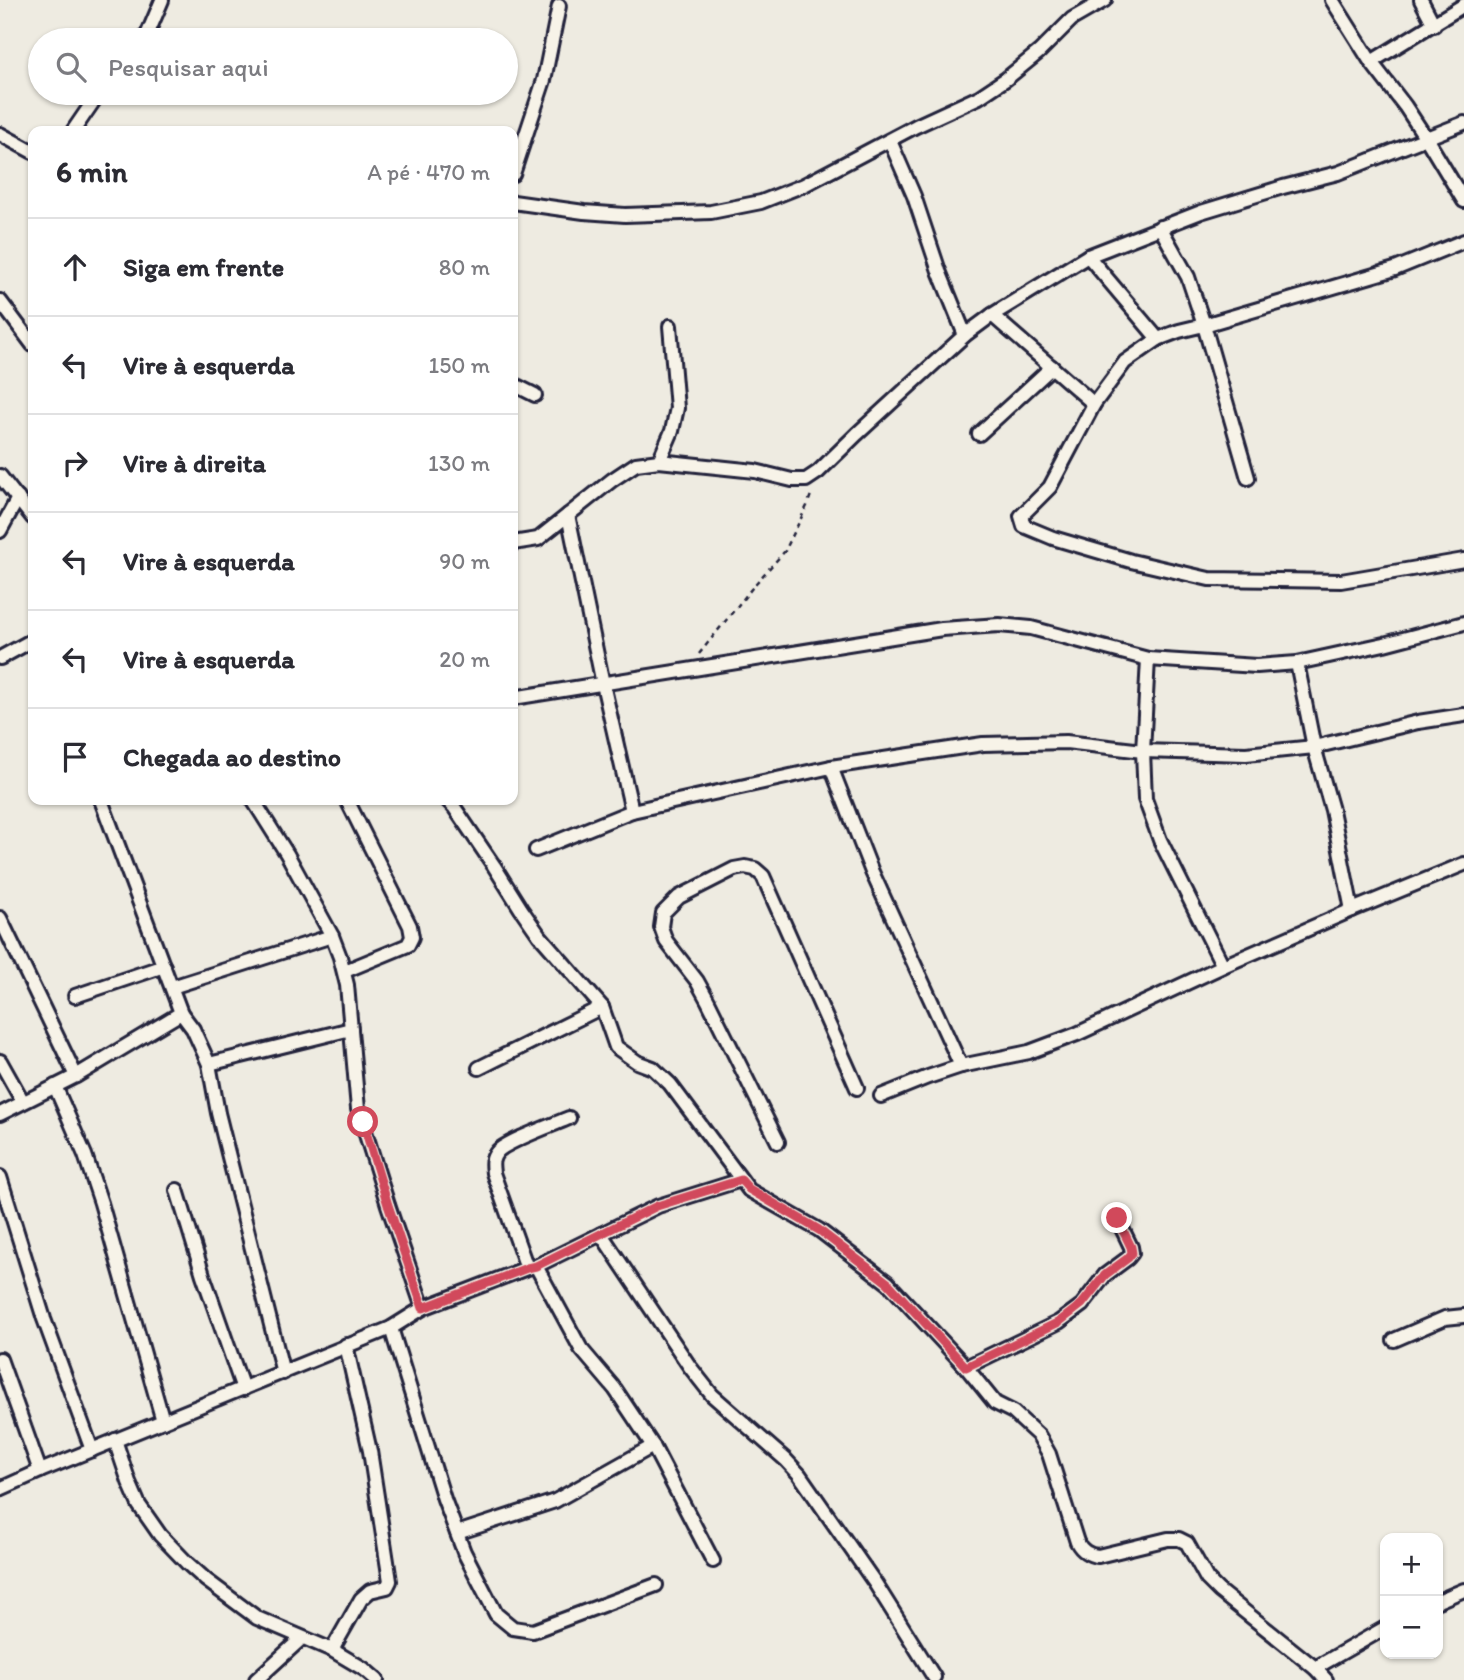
<!DOCTYPE html>
<html lang="pt">
<head>
<meta charset="utf-8">
<style>
  :root { --surface:#fff; --page:#f2f2f3; --text:#2b2b33; --muted:#7c7c81; --line:#e1e1e2 }
  body { margin:0; font-family:Itim,sans-serif; background:var(--page); color:var(--text) }
  .controls { position:absolute; right:21px; bottom:21px; display:grid; overflow:hidden; border-radius:14px; box-shadow:0 2px 5px #0004 }
  .controls button { width:63px; height:63px; display:grid; place-items:center; padding:0; border:0; border-bottom:2px solid var(--line); background:var(--surface); color:var(--text); font:35px sans-serif }
  .stop { position:absolute; width:21px; height:21px; margin:-16px; border:5px solid #d1495b; border-radius:50%; background:#fff }
  .stop.end { background:#d1495b; border-color:#fff; box-shadow:0 2px 7px #0008 }
  .list { margin:0; padding:0; list-style:none }
  h2 { display:flex; justify-content:space-between; align-items:center; height:91px; margin:0; padding:0 28px; font-size:30px }
  h2 small { font-size:23px; font-weight:400; color:var(--muted) }
  .list li { display:grid; grid-template-columns:46px 1fr auto; gap:21px; align-items:center; box-sizing:border-box; height:98px; padding:0 28px; border-top:2px solid var(--line) }
  .list b { display:block; font-size:26px; white-space:nowrap }
  .list em { font-size:23px; font-style:normal; color:var(--muted) }
  .icon { flex:none; width:38px; height:38px; fill:none; stroke:currentColor; stroke-width:2; stroke-linecap:round; stroke-linejoin:round }
  .map { position:relative; flex:none; width:1464px; height:1680px; overflow:hidden }
  .search { position:absolute; background:var(--surface); box-shadow:0 2px 5px #0004; left:28px; top:28px; width:490px; height:77px; display:flex; align-items:center; gap:18px; box-sizing:border-box; padding:0 24px; border-radius:38px; color:var(--muted); font-size:26px }
  .panel { position:absolute; background:var(--surface); box-shadow:0 2px 5px #0004; left:28px; top:126px; width:490px; height:679px; border-radius:14px }
  .map>svg:first-child { display:block }
</style>
</head>
<body>
<div class="map">
<svg width="1464" height="1680" viewBox="0 0 1464 1680">
  <rect width="100%" height="100%" fill="#eeebe1"/>
  <filter id="ink" filterUnits="userSpaceOnUse"><feTurbulence type="fractalNoise" baseFrequency=".0143" numOctaves="2"/><feDisplacementMap in="SourceGraphic" scale="14" xChannelSelector="R" yChannelSelector="G"/><feConvolveMatrix kernelMatrix="1 2 1 2 8 2 1 2 1" color-interpolation-filters="sRGB"/></filter>
  <g filter="url(#ink)">
    <g fill="none" stroke-linecap="round" stroke-linejoin="round">
      <!-- street casing -->
      <g stroke="#22223b" stroke-width="18">
        <g id="street">
          <path d="M1332 0 1371 62 1405 106 1426 138 1464 201"/>
          <path d="M1421 0 1434 25"/>
          <path d="M145 40 162 0"/>
          <path d="M1371 62 1464 5"/>
          <path d="M73 131 99 93"/>
          <path d="M0 134 33 152"/>
          <path d="M890 141 914 196 939 271 965 335"/>
          <path d="M513 174 544 80 559 6"/>
          <path d="M513 202 584 212 625 215 711 212 761 202 804 185 916 126 979 97 1006 79 1039 52 1072 19 1105 0"/>
          <path d="M1160 227 1188 277 1204 325 1248 478"/>
          <path d="M1088 256 1158 339 1179 331 1204 325 1395 269 1464 241"/>
          <path d="M0 301 33 345"/>
          <path d="M992 315 1094 404"/>
          <path d="M1158 339 1125 362 1094 404 1050 487 1021 516 1024 526 1053 538 1131 561 1209 579 1341 581 1464 560"/>
          <path d="M513 384 535 395"/>
          <path d="M979 434 1052 367"/>
          <path d="M659 461 672 431 677 408 670 326"/>
          <path d="M0 476 33 518"/>
          <path d="M568 515 603 684 632 811"/>
          <path d="M0 531 18 498"/>
          <path d="M513 543 538 539 612 480 636 464 659 461 755 471 792 480H806L818 472 857 434 965 335 992 315 1088 256 1201 212 1283 187 1338 173 1464 123"/>
          <path d="M0 658 33 640"/>
          <path d="M1148 659 1143 751 1145 799 1160 840 1223 966"/>
          <path d="M1297 663 1314 747 1332 810 1352 910"/>
          <path d="M513 698 942 629 999 625 1031 628 1148 659 1257 666 1297 663 1384 644 1464 623"/>
          <path d="M831 767 872 872 961 1066"/>
          <path d="M101 800 181 1013 193 1029 209 1064 218 1113 283 1373"/>
          <path d="M253 800 287 854 332 936 340 957 347 985 358 1109 388 1205 423 1308"/>
          <path d="M447 800 454 807 494 866 521 909 539 935 602 1007 616 1047 637 1062 653 1068 670 1084 749 1190 819 1230 888 1283 966 1367 995 1403 1013 1412 1039 1436 1049 1454 1077 1542C1082 1551 1088 1555 1098 1556L1168 1539H1179L1187 1543 1207 1579 1219 1591 1315 1668 1326 1680"/>
          <path d="M536 850 632 811 831 767 983 744 1066 742 1143 751 1246 754 1314 747 1418 722 1464 715"/>
          <path d="M0 918 76 1076"/>
          <path d="M345 971 408 945 412 937 410 926 347 800"/>
          <path d="M172 987 332 936"/>
          <path d="M75 996 164 966"/>
          <path d="M0 1061 23 1102"/>
          <path d="M209 1064 351 1029"/>
          <path d="M479 1068 602 1007"/>
          <path d="M55 1086 85 1155 101 1203 163 1421"/>
          <path d="M881 1096 928 1077 961 1066 1029 1052 1077 1034 1223 966 1352 910 1464 864"/>
          <path d="M0 1114 76 1076 181 1013"/>
          <path d="M778 1142 708 1001 697 981 666 941 661 927 663 913 679 897 734 869 745 867 755 869 763 876 857 1088"/>
          <path d="M0 1177 44 1319 92 1450"/>
          <path d="M177 1190 203 1275 243 1389"/>
          <path d="M601 1234 690 1367 712 1395 786 1460 799 1474 875 1583 934 1677"/>
          <path d="M536 1266 581 1349 615 1389 653 1446 713 1561"/>
          <path d="M527 1268 493 1173C492 1165 491 1159 497 1152 505 1142 555 1124 569 1118"/>
          <path d="M391 1328 444 1499 464 1552 496 1614 513 1628 533 1631 656 1585"/>
          <path d="M1394 1340 1445 1318 1464 1316"/>
          <path d="M0 1359 40 1471"/>
          <path d="M966 1367 1059 1322 1082 1305 1105 1275 1128 1258 1132 1253 1131 1247 1117 1218"/>
          <path d="M115 1440 129 1482 139 1505 160 1535 187 1563 206 1580 257 1618 332 1650 364 1669 377 1680"/>
          <path d="M0 1489 40 1471 391 1328 423 1308 527 1268 536 1266 658 1206 741 1180"/>
          <path d="M457 1533 555 1501 653 1446"/>
          <path d="M1438 1601 1464 1590"/>
          <path d="M332 1650 361 1599 370 1591 387 1587 390 1581 370 1451 346 1345"/>
          <path d="M1315 1668 1385 1628"/>
          <path d="M256 1680 302 1638"/>
        </g>
      </g>
      <!-- path -->
      <path stroke="#22223b" stroke-width="2.5" stroke-dasharray="5 5" stroke-linecap="butt" d="M699 654 756 583 785 551 807 506 812 492"/>
      <!-- street -->
      <use href="#street" stroke="#f7f3e8" stroke-width="12"/>
    </g>
  </g>
  <g fill="none" stroke-linecap="round" stroke-linejoin="round" filter="url(#ink)">
    <!-- route -->
    <path stroke="#d1495b" stroke-width="9" d="M363 1122 388 1205 423 1308 527 1268 536 1266 657 1206 741 1180 749 1189 819 1230 888 1283 966 1367 1059 1322 1082 1304 1105 1275 1128 1258 1132 1253 1131 1247 1117 1218"/>
  </g>
</svg>
<div class="controls">
<button>+</button>
<button>−</button>
</div>
<div class="stop" style="left:363px;top:1122px"></div>
<div class="stop end" style="left:1117px;top:1218px"></div>
<div class="search"><svg class="icon" aria-label="search" viewBox="0 0 24 24"><circle cx="10" cy="10" r="6"/><path d="M15 15l6 6"/></svg>Pesquisar aqui</div>
<section class="panel">
<h2>6 min<small>A pé · 470 m</small></h2>
<ul class="list">
<li><svg class="icon" aria-label="ahead" viewBox="0 0 24 24"><path d="M12 20V5M6 11l6-6 6 6"/></svg><div><b>Siga em frente</b></div><em>80 m</em></li>
<li><svg class="icon" aria-label="left" viewBox="0 0 24 24"><path d="M17 20v-9H6M10 6l-5 5 5 5"/></svg><div><b>Vire à esquerda</b></div><em>150 m</em></li>
<li><svg class="icon" aria-label="right" viewBox="0 0 24 24"><path d="M7 20v-9h11M14 6l5 5-5 5"/></svg><div><b>Vire à direita</b></div><em>130 m</em></li>
<li><svg class="icon" aria-label="left" viewBox="0 0 24 24"><path d="M17 20v-9H6M10 6l-5 5 5 5"/></svg><div><b>Vire à esquerda</b></div><em>90 m</em></li>
<li><svg class="icon" aria-label="left" viewBox="0 0 24 24"><path d="M17 20v-9H6M10 6l-5 5 5 5"/></svg><div><b>Vire à esquerda</b></div><em>20 m</em></li>
<li><svg class="icon" aria-label="arrive" viewBox="0 0 24 24"><path d="M6 21V4h12l-3 4 3 4H6"/></svg><div><b>Chegada ao destino</b></div></li>
</ul>
</section>
</div>
</body>
</html>
